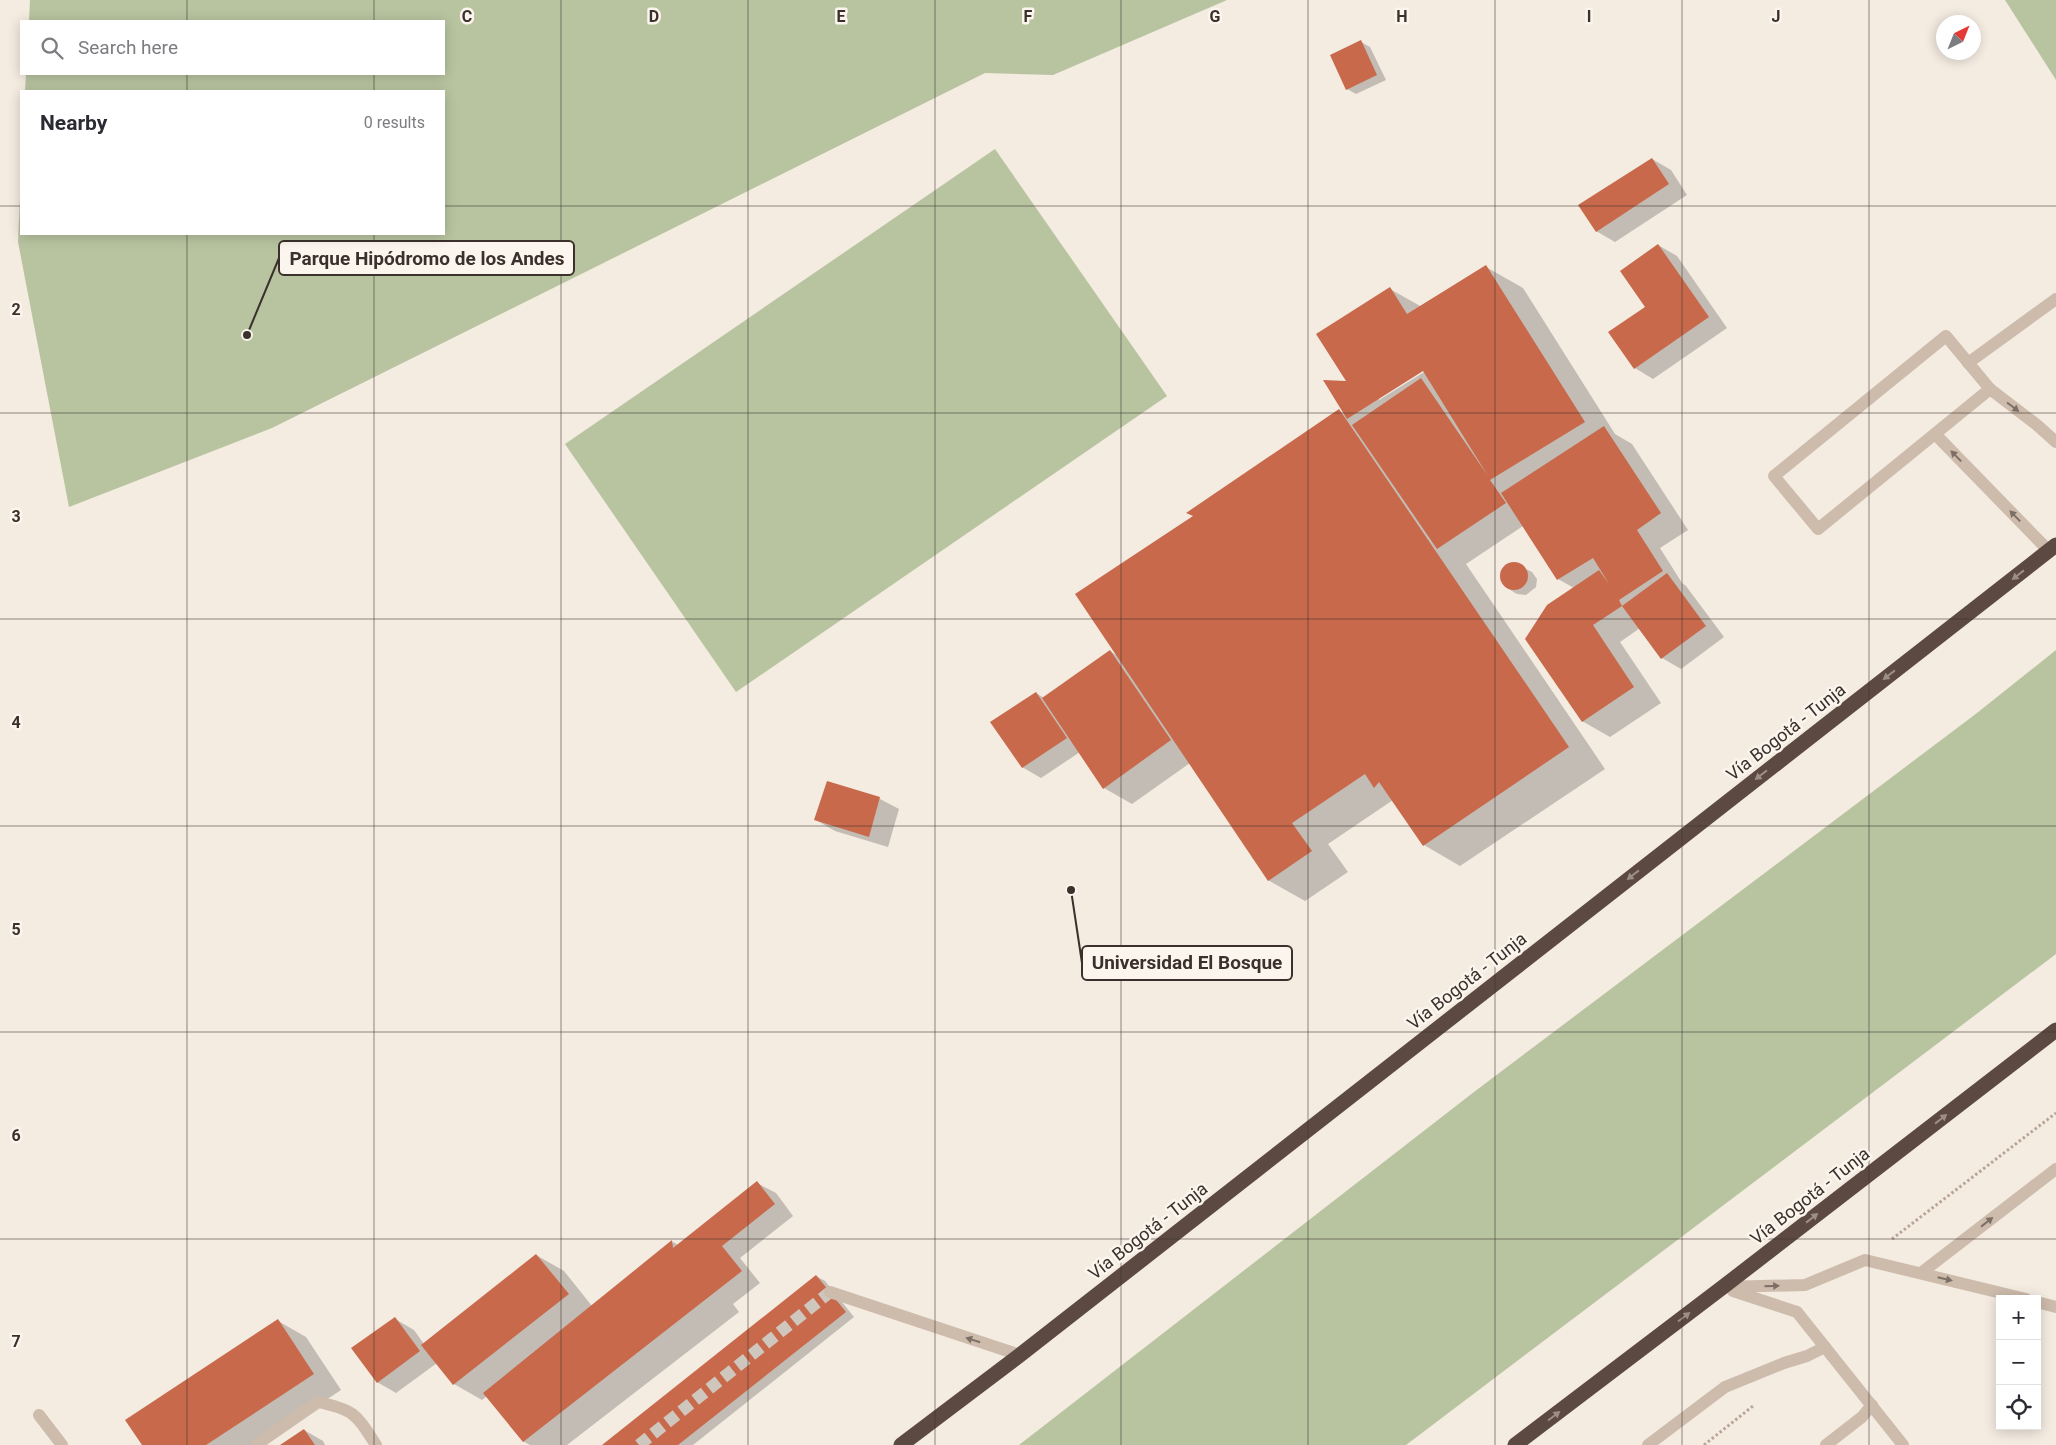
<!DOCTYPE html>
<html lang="en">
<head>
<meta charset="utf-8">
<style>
  :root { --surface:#fff; --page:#f7f7f7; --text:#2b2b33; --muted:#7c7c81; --line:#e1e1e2 }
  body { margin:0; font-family:Roboto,sans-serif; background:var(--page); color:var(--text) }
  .controls { position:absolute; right:15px; bottom:15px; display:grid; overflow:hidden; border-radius:0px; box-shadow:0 2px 12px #0003 }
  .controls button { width:45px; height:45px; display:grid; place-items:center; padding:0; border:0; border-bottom:1px solid var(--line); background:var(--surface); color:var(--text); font:25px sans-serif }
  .compass { position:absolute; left:1936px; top:15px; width:45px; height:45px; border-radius:50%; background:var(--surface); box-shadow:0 2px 12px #0003; rotate:43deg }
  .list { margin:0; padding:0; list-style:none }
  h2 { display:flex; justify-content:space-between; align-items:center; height:65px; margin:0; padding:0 20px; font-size:21px }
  h2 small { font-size:16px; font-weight:400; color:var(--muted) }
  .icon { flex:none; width:28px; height:28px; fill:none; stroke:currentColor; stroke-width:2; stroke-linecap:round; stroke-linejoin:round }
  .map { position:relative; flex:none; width:2056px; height:1445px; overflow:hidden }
  .search { position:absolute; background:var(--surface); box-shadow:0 2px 12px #0003; left:20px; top:20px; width:425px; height:55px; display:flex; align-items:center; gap:12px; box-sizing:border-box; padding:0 18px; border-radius:0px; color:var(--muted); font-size:19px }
  .panel { position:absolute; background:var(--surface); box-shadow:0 2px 12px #0003; left:20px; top:90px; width:425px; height:145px; border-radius:0px }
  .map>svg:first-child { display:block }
</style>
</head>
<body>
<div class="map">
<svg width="2056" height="1445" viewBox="0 0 2056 1445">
  <rect width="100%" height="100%" fill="#f4ebe1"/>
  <!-- green -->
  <g fill="#b8c4a0">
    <path d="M30 0H1227L1053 75 985 73 272 428 69 507 18 242 21 174V234H444V91H25L26 74H444V21H29Z"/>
    <path d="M2005 0H2056V80Z"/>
    <path d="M995 149 1167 396 736 692 565 444Z"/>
    <path d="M2056 650V954L1406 1445H1019L1474 1092 1977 713Z"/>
  </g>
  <!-- shadow -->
  <g fill="#0003" fill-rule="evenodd">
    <path d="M1361 42 1370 47 1386 80 1356 94 1347 89Z"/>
    <path d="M1652 159 1671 170 1687 195 1615 242 1596 231Z"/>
    <path d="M1658 245 1677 256 1727 328 1653 379 1635 368Z"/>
    <path d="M1486 267 1523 288 1615 434 1632 444 1688 530 1660 548 1682 583 1686 586 1724 637 1681 669 1662 658 1640 628 1620 642 1661 703 1610 737 1582 721 1574 588 1558 579 1523 526 1466 564 1605 769 1460 866 1424 845 1393 800 1328 844 1348 872 1305 901 1268 880 1190 763 1132 804 1104 788 1080 752 1041 778 1022 767 1036 693 1044 698 1110 651 1118 656 1194 516 1339 411 1345 414 1348 382 1390 289 1422 307ZM1427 367 1429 369 1379 400V397Z"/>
    <path d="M1514 563 1532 572 1537 579 1536 587 1526 595 1517 594 1507 588 1501 581V572L1506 565Z"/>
    <path d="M828 782 880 799 899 809 888 847 835 831 816 820Z"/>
    <path d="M757 1183 776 1193 793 1216 740 1258 760 1283 733 1304 739 1312 567 1445H530L523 1441 487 1396 482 1400 454 1384 437 1363 396 1393 377 1382 395 1319 414 1330 424 1344 536 1255 564 1271 592 1306 673 1242 678 1245Z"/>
    <path d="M816 1276 825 1281 854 1317 693 1445H604Z"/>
    <path d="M278 1321 306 1337 341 1390 258 1445H144Z"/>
    <path d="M304 1430 323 1441 325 1445H282Z"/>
  </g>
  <!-- building -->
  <g fill="#c8694b">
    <path d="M1361 40 1377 75 1346 90 1330 55Z"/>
    <path d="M1652 158 1669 184 1596 232 1578 205Z"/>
    <path d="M1658 244 1709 317 1634 369 1608 332 1645 307 1620 271Z"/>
    <path d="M1486 265 1585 422 1490 480 1506 503 1437 549 1352 425 1421 378 1488 476 1423 371 1347 419 1323 380 1346 381 1316 334 1390 287 1407 314Z"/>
    <path d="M1339 409 1569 747 1423 846 1379 782 1374 788 1365 774 1292 823 1312 851 1268 881 1075 594 1193 516 1186 513Z"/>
    <path d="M1604 426 1661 513 1637 530 1663 571 1619 600 1622 606 1593 625 1634 687 1582 722 1525 639 1547 605 1599 570 1609 584 1593 558 1557 580 1501 493Z"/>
    <circle cx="1514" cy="576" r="14"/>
    <path d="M1667 573 1706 626 1661 659 1622 606Z"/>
    <path d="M1110 650 1171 740 1103 789 1042 698Z"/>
    <path d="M1036 692 1067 738 1022 768 990 722Z"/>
    <path d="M827 781 880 797 869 837 814 820Z"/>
    <path d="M757 1181 775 1204 722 1246 742 1271 523 1442 483 1393 672 1240 673 1248Z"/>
    <path d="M536 1254 569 1294 453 1385 421 1345Z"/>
    <path d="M816 1275 846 1312 678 1445H602Z"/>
    <path d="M395 1317 420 1351 377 1383 351 1348Z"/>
    <path d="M278 1319 314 1374 206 1445H142L125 1420Z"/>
    <path d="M304 1429 315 1445H280Z"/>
  </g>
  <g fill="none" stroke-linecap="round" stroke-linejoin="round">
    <!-- minor-tunnel -->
    <path stroke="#cfc6bd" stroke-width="12" stroke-dasharray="12 6" stroke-linecap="butt" d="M639 1445 830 1292"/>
    <!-- path -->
    <g stroke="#b9a596" stroke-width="3" stroke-dasharray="2.5 2.5" stroke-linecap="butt">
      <path d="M1892 1239 2056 1113"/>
      <path d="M1704 1445 1753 1406"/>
    </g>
    <!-- minor -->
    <g stroke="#cdbbac" stroke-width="12">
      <path d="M1946 336 1990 389 1818 529 1774 476Z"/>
      <path d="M1968 363 2056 299"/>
      <path d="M1990 389 2037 425 2056 442"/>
      <path d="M1935 434 2049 551"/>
      <path d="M1921 1273 2056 1169"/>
      <path d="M1723 1287 1805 1285 1865 1260 2026 1299"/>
      <path d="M1733 1291 1797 1312 1903 1445"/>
      <path d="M830 1292 1020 1355"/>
      <path d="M2037 1302 2056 1307"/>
      <path d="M39 1415 62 1445"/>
      <path d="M256 1445 318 1402C355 1410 356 1414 376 1445"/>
      <path d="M1648 1445 1725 1387 1784 1363 1807 1356 1825 1347"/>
      <path d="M1826 1445 1862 1417 1872 1405"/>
    </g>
    <!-- highway -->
    <g stroke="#5c4a42" stroke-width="15">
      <path d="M901 1445 1020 1355 2056 545"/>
      <path d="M1515 1445 1723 1287 2056 1030"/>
    </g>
  </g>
  <!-- one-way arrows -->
  <defs><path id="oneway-solid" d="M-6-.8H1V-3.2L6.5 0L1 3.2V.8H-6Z" transform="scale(1.25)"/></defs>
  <g fill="#7d6f65">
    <use href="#oneway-solid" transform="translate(2013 407) rotate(37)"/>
    <use href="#oneway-solid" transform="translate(1956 456) rotate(-134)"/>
    <use href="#oneway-solid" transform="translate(2015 516) rotate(-134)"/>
    <use href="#oneway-solid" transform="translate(1987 1222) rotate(-38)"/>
    <use href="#oneway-solid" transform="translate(1945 1279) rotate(13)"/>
    <use href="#oneway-solid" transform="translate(1772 1286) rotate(-2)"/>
    <use href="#oneway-solid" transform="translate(973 1340) rotate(-162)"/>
  </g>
  <g fill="#9c8e87">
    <use href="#oneway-solid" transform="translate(2018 575) rotate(142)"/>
    <use href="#oneway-solid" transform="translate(1889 675) rotate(142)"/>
    <use href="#oneway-solid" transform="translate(1761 775) rotate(142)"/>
    <use href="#oneway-solid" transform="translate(1633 875) rotate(142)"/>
    <use href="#oneway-solid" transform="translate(1941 1119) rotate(-38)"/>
    <use href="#oneway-solid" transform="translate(1812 1218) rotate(-38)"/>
    <use href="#oneway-solid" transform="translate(1684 1317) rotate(-37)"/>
    <use href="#oneway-solid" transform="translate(1554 1416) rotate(-37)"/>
  </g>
  <!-- grid -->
  <path fill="none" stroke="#3b302b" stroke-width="1" stroke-opacity="0.55" d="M187 0V21M374 0V21M561 0V1445M748 0V1445M935 0V1445M1121 0V1445M1308 0V1445M1495 0V1445M1682 0V1445M1869 0V1445M187 74V91M374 74V91M0 206H21M444 206H2056M187 234V1445M374 234V1445M0 413H2056M0 619H2056M0 826H2056M0 1032H2056M0 1239H2056"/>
  <g text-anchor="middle" stroke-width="5" stroke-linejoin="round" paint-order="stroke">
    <!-- street labels -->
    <g font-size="18" fill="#3b302b" stroke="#fbf5ee">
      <text transform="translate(1786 732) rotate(-38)" y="6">Vía Bogotá - Tunja</text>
      <text transform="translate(1467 981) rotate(-38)" y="6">Vía Bogotá - Tunja</text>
      <text transform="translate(1810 1196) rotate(-38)" y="6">Vía Bogotá - Tunja</text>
      <text transform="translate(1148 1231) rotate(-38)" y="6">Vía Bogotá - Tunja</text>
    </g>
  </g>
  <g font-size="16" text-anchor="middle" font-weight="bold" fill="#3b302b" stroke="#fbf5ee" stroke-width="5" stroke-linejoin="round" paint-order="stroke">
    <text x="467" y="22">C</text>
    <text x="654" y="22">D</text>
    <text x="841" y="22">E</text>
    <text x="1028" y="22">F</text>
    <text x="1215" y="22">G</text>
    <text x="1402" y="22">H</text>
    <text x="1589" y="22">I</text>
    <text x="1776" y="22">J</text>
    <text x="16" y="315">2</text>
    <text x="16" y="522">3</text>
    <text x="16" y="728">4</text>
    <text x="16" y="935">5</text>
    <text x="16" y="1141">6</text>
    <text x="16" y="1347">7</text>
  </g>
  <!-- callouts -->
  <path fill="none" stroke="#3b302b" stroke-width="2" d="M247 335L279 258M1071 890L1082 963"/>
  <g fill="#3b302b" stroke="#fbf5ee" stroke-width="2">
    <circle cx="247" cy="335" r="5"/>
    <circle cx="1071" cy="890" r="5"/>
  </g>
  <g fill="#fbf5ee" stroke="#3b302b" stroke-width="2">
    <rect x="279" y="241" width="295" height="34" rx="5"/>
    <rect x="1082" y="946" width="210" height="34" rx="5"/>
  </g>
  <g font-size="19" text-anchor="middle" font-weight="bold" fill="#3b302b">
    <text x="427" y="265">Parque Hipódromo de los Andes</text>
    <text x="1187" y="969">Universidad El Bosque</text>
  </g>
</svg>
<div class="controls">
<button>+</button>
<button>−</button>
<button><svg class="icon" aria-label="locate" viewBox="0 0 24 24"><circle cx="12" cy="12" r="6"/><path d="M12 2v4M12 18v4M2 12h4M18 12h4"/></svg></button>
</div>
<svg class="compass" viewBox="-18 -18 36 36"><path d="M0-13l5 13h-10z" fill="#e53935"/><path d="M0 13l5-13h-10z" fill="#7c7c81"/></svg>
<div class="search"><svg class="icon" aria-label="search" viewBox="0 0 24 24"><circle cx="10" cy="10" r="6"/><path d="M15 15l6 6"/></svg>Search here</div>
<section class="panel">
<h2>Nearby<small>0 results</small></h2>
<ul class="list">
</ul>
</section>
</div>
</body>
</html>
